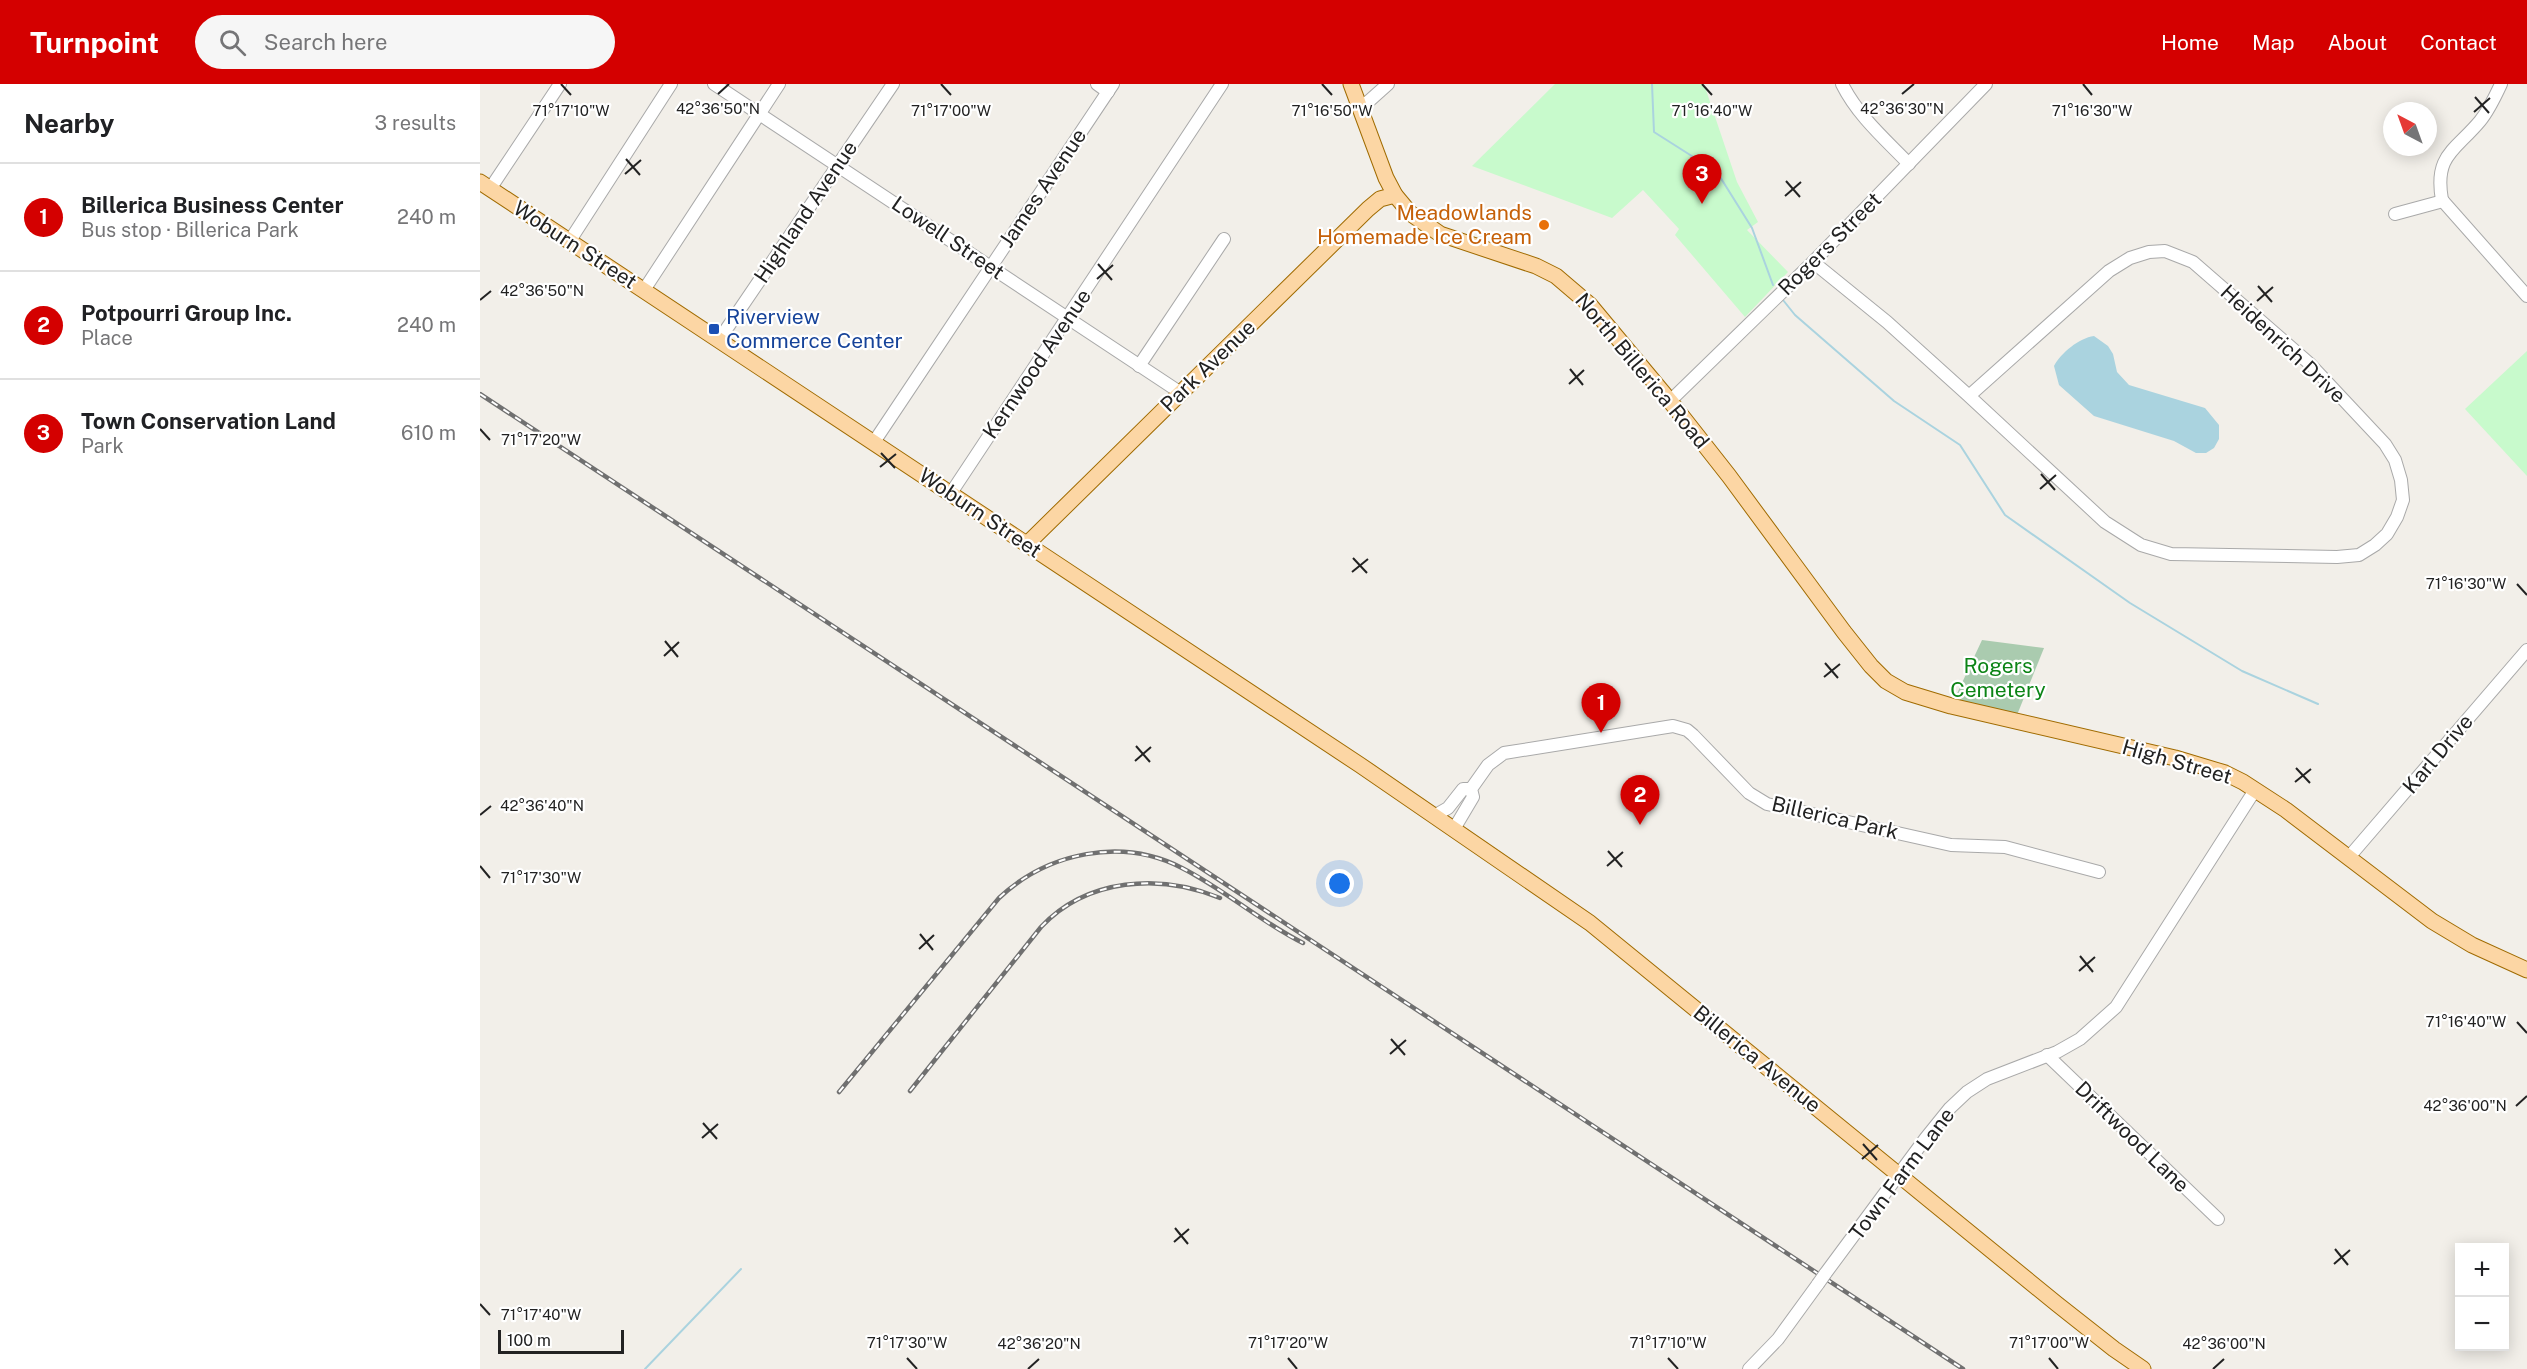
<!DOCTYPE html>
<html lang="en">
<head>
<meta charset="utf-8">
<style>
  :root { --surface:#fff; --page:#f6f6f6; --text:#202124; --muted:#757577; --line:#e0e0e0; --accent:#d40000 }
  body { margin:0; font-family:"Public Sans",sans-serif; background:var(--page); color:var(--text) }
  .controls { position:absolute; right:18px; bottom:18px; display:grid; overflow:hidden; border-radius:0px; box-shadow:0 3px 15px #0003 }
  .controls button { width:54px; height:54px; display:grid; place-items:center; padding:0; border:0; border-bottom:2px solid var(--line); background:var(--surface); color:var(--text); font:30px sans-serif }
  .compass { position:absolute; left:1903px; top:18px; width:54px; height:54px; border-radius:50%; background:var(--surface); box-shadow:0 3px 15px #0003; rotate:319deg }
  .scale { position:absolute; left:18px; bottom:15px; width:126px; box-sizing:border-box; padding-left:6px; border:3px solid #222; border-top:0; font-size:16px; line-height:21px; white-space:nowrap; color:#222; -webkit-text-stroke:4px #fff; paint-order:stroke }
  .you { position:absolute; left:860px; top:800px; width:21px; height:21px; margin:-15px; border:4px solid #fff; border-radius:50%; background:#1a73e8; box-shadow:0 0 0 9px #1a73e833 }
  .badge { display:grid; place-items:center; width:39px; height:39px; border-radius:50%; background:var(--accent); color:#fff; font-size:20px; font-weight:700 }
  .pin { position:absolute; translate:-50% -50px; filter:drop-shadow(0 2px 3px #0008) }
  .pin::after { content:''; position:absolute; top:32px; width:21px; height:18px; background:inherit; clip-path:polygon(0 0,100% 0,50% 100%) }
  .list { margin:0; padding:0; list-style:none }
  h2 { display:flex; justify-content:space-between; align-items:center; height:78px; margin:0; padding:0 24px; font-size:26px }
  h2 small { font-size:20px; font-weight:400; color:var(--muted) }
  .list li { display:grid; grid-template-columns:39px 1fr auto; gap:18px; align-items:center; box-sizing:border-box; height:108px; padding:0 24px; border-top:2px solid var(--line) }
  .list b { display:block; font-size:22px; white-space:nowrap }
  .list p { margin:0; font-size:20px; white-space:nowrap; color:var(--muted) }
  .list em { font-size:20px; font-style:normal; color:var(--muted) }
  .icon { flex:none; width:33px; height:33px; fill:none; stroke:currentColor; stroke-width:2; stroke-linecap:round; stroke-linejoin:round }
  .map { position:relative; flex:none; width:2047px; height:1285px; overflow:hidden }
  header { display:flex; align-items:center; gap:36px; box-sizing:border-box; height:84px; padding:0 30px; background:var(--accent); color:#fff }
  header strong { font-size:28px }
  nav { display:flex; gap:33px; margin-inline-start:auto; font-size:21px }
  .search { width:420px; height:54px; background:var(--page); display:flex; align-items:center; gap:15px; box-sizing:border-box; padding:0 21px; border-radius:33px; color:var(--muted); font-size:22px }
  main { display:flex }
  aside { flex:1; background:var(--surface) }
  .map>svg:first-child { display:block }
</style>
</head>
<body>
<header>
<strong>Turnpoint</strong>
<div class="search"><svg class="icon" aria-label="search" viewBox="0 0 24 24"><circle cx="10" cy="10" r="6"/><path d="M15 15l6 6"/></svg>Search here</div>
<nav><a>Home</a><a>Map</a><a>About</a><a>Contact</a></nav>
</header>
<main>
<aside>
<h2>Nearby<small>3 results</small></h2>
<ul class="list">
<li><span class="badge">1</span><div><b>Billerica Business Center</b><p>Bus stop · Billerica Park</p></div><em>240 m</em></li>
<li><span class="badge">2</span><div><b>Potpourri Group Inc.</b><p>Place</p></div><em>240 m</em></li>
<li><span class="badge">3</span><div><b>Town Conservation Land</b><p>Park</p></div><em>610 m</em></li>
</ul>
</aside>
<div class="map">
<svg width="2047" height="1285" viewBox="0 0 2047 1285">
  <rect width="100%" height="100%" fill="#f2efe9"/>
  <!-- cemetery -->
  <path fill="#aacbaf" d="M1502 556 1564 564 1537 631 1474 616Z"/>
  <!-- park -->
  <g fill="#c8facc">
    <path d="M1075 0H1224L1257 98 1278 138 1267 146 1308 188 1265 233 1195 151 1199 145 1163 106 1132 134 992 82Z"/>
    <path d="M2047 267V392L1985 325Z"/>
  </g>
  <!-- water -->
  <path fill="#aad3df" d="M1614 252 1628 262 1633 270 1637 288 1649 301 1725 324 1739 341V355L1734 364 1726 369H1716L1694 357 1614 332 1579 301 1574 282C1581 269 1599 254 1614 252Z"/>
  <g fill="none" stroke-linecap="round" stroke-linejoin="round">
    <!-- stream -->
    <g stroke="#aad3df" stroke-width="2">
      <path d="M1172 0 1174 48 1237 88 1272 144 1293 201"/>
      <path d="M1303 216 1315 231 1414 317 1480 361 1525 431 1650 519 1762 587 1838 620"/>
      <path d="M165 1285 261 1185"/>
    </g>
    <!-- minor casing -->
    <g stroke="#a9a9a9" stroke-width="14">
      <g id="minor">
        <path d="M234 0 701 309"/>
        <path d="M617 0 628 8"/>
        <path d="M1362 0C1378 32 1405 55 1429 80"/>
        <path d="M2021 0C2015 13 2009 26 2000 37 1975 67 1954 71 1962 116L2047 212"/>
        <path d="M880 22 889 17 908 0"/>
        <path d="M10 105 80 0"/>
        <path d="M1915 130 1963 117"/>
        <path d="M89 158 191 0"/>
        <path d="M1333 178 1407 238 1489 312 1629 187 1650 174 1669 168 1685 167 1713 178 1830 280 1905 360 1915 376 1921 396 1923 416 1917 433 1907 450 1895 461 1879 471 1857 473 1691 470 1661 461 1625 438 1489 312"/>
        <path d="M164 206 299 0"/>
        <path d="M239 256 413 0"/>
        <path d="M659 282 744 155"/>
        <path d="M1190 317 1333 178 1506 0"/>
        <path d="M394 358 633 0"/>
        <path d="M471 409 742 0"/>
        <path d="M954 732 968 724 983 705H991"/>
        <path d="M974 745 993 713 991 705 1008 681 1024 669 1193 642 1207 646 1213 651 1269 709 1287 720 1471 761 1525 763 1619 788"/>
        <path d="M1869 773 2047 566"/>
        <path d="M1567 971 1738 1135"/>
        <path d="M1345 1190 1445 1055 1470 1024 1487 1008 1507 995 1577 968 1600 955 1636 923 1775 706"/>
        <path d="M1269 1285 1298 1255 1338 1200"/>
      </g>
    </g>
    <!-- major casing -->
    <g stroke="#a06b00" stroke-width="17">
      <g id="major">
        <path d="M871 0 906 94 915 111 930 129 960 150 1056 182 1076 192 1110 221 1190 317 1249 392 1364 548 1391 582 1406 597 1425 608 1471 622 1695 674 1745 689 1763 698 1806 726 1952 837 1992 861 2047 886"/>
        <path d="M0 98 880 681 1110 839 1577 1220 1634 1265 1663 1285"/>
        <path d="M547 460 888 125 900 115 915 111"/>
      </g>
    </g>
    <!-- minor -->
    <use href="#minor" stroke="#fff" stroke-width="12"/>
    <!-- major -->
    <use href="#major" stroke="#fcd6a4" stroke-width="15"/>
    <!-- rail casing -->
    <g stroke="#707070" stroke-width="4.5">
      <g id="rail">
        <path d="M0 310 1483 1285"/>
        <path d="M430 1007 561 843C607 794 680 789 740 814"/>
        <path d="M359 1008 519 814C568 768 642 753 702 784 745 806 781 838 823 859"/>
      </g>
    </g>
    <!-- rail -->
    <use href="#rail" stroke="#fff" stroke-width="2" stroke-dasharray="7" stroke-linecap="butt"/>
    <!-- minor-bridge casing -->
    <g stroke="#a9a9a9" stroke-width="14" stroke-linecap="butt">
      <path id="minor-bridge" d="M1338 1200 1345 1190"/>
    </g>
    <!-- minor-bridge -->
    <use href="#minor-bridge" stroke="#fff" stroke-width="12"/>
  </g>
  <!-- ticks -->
  <path fill="none" stroke="#222" stroke-width="2" d="M81 0 91 11M461 0 471 11M842 0 852 11M1222 0 1232 11M1603 0 1612 11M238 10 249 0M1422 10 1434 0M1995 13 2009 29M1994 28 2010 14M146 75 160 91M145 90 161 76M1306 97 1320 113M1305 112 1321 98M618 180 632 196M617 195 633 181M1778 202 1792 218M0 216 11 207M1777 217 1793 203M1090 285 1103 301M1089 300 1104 286M0 345 10 356M401 369 415 384M400 383 416 370M1561 390 1575 406M1560 405 1576 391M873 474 887 489M872 488 888 475M2037 500 2047 511M185 557 198 573M184 572 199 558M1345 579 1358 594M1344 593 1360 580M656 662 670 678M655 677 671 663M1816 684 1830 699M1815 698 1831 685M0 731 11 722M1128 767 1142 783M0 782 10 794M1127 782 1143 768M440 850 453 866M439 865 454 851M1600 872 1613 888M1599 887 1615 873M2037 938 2047 949M911 955 925 971M910 970 926 956M2036 1022 2047 1012M223 1039 237 1055M222 1054 238 1040M1383 1060 1397 1076M1382 1075 1398 1061M695 1144 708 1160M694 1158 709 1145M1855 1165 1868 1181M1854 1180 1870 1166M0 1220 10 1231M427 1274 437 1285M808 1274 817 1285M1188 1274 1198 1285M1569 1274 1578 1285M548 1285 559 1275M1733 1285 1744 1275"/>
  <!-- markers -->
  <circle fill="#e8710a" stroke="#fff" stroke-width="2" cx="1064" cy="141" r="6"/>
  <rect fill="#1a4fb4" stroke="#fff" stroke-width="2" x="228" y="239" width="12" height="12" rx="3"/>
  <g text-anchor="middle" stroke-width="4.5" stroke-linejoin="round" paint-order="stroke">
    <!-- street labels -->
    <g font-size="21" fill="#222" stroke="#fff">
      <text transform="translate(563 104) rotate(-56)" y="7">James Avenue</text>
      <text transform="translate(326 128) rotate(-56)" y="7">Highland Avenue</text>
      <text transform="translate(468 154) rotate(34)" y="7">Lowell Street</text>
      <text transform="translate(1350 160) rotate(-45)" y="7">Rogers Street</text>
      <text transform="translate(95 161) rotate(33)" y="7">Woburn Street</text>
      <text transform="translate(1803 260) rotate(43)" y="7">Heidenrich Drive</text>
      <text transform="translate(557 280) rotate(-56)" y="7">Kernwood Avenue</text>
      <text transform="translate(728 282) rotate(-44)" y="7">Park Avenue</text>
      <text transform="translate(1162 287) rotate(50)" y="7">North Billerica Road</text>
      <text transform="translate(500 429) rotate(34)" y="7">Woburn Street</text>
      <text transform="translate(1958 670) rotate(-50)" y="7">Karl Drive</text>
      <text transform="translate(1697 678) rotate(16)" y="7">High Street</text>
      <text transform="translate(1355 734) rotate(13)" y="7">Billerica Park</text>
      <text transform="translate(1277 975) rotate(39)" y="7">Billerica Avenue</text>
      <text transform="translate(1652 1053) rotate(44)" y="7">Driftwood Lane</text>
      <text transform="translate(1422 1090) rotate(-53)" y="7">Town Farm Lane</text>
    </g>
    <!-- food labels -->
    <g font-size="21" fill="#c56008" stroke="#fff" text-anchor="end">
      <text x="1052" y="136">Meadowlands<tspan x="1052" dy="24">Homemade Ice Cream</tspan></text>
    </g>
    <!-- transit labels -->
    <g font-size="21" fill="#164399" stroke="#fff" text-anchor="start">
      <text x="246" y="240">Riverview<tspan x="246" dy="24">Commerce Center</tspan></text>
    </g>
    <!-- park labels -->
    <g font-size="21" fill="#0c8416" stroke="#fff">
      <text x="1518" y="589">Rogers<tspan x="1518" dy="24">Cemetery</tspan></text>
    </g>
  </g>
  <g font-size="15" text-anchor="middle" fill="#222" stroke="#fff" stroke-width="4.5" stroke-linejoin="round" paint-order="stroke">
    <text x="238" y="30">42°36'50"N</text>
    <text x="1422" y="30">42°36'30"N</text>
    <text x="91" y="32">71°17'10"W</text>
    <text x="471" y="32">71°17'00"W</text>
    <text x="852" y="32">71°16'50"W</text>
    <text x="1232" y="32">71°16'40"W</text>
    <text x="1612" y="32">71°16'30"W</text>
    <text x="62" y="212">42°36'50"N</text>
    <text x="61" y="361">71°17'20"W</text>
    <text x="1986" y="505">71°16'30"W</text>
    <text x="62" y="727">42°36'40"N</text>
    <text x="61" y="799">71°17'30"W</text>
    <text x="1986" y="943">71°16'40"W</text>
    <text x="1985" y="1027">42°36'00"N</text>
    <text x="61" y="1236">71°17'40"W</text>
    <text x="427" y="1264">71°17'30"W</text>
    <text x="808" y="1264">71°17'20"W</text>
    <text x="1188" y="1264">71°17'10"W</text>
    <text x="1569" y="1264">71°17'00"W</text>
    <text x="559" y="1265">42°36'20"N</text>
    <text x="1744" y="1265">42°36'00"N</text>
  </g>
</svg>
<div class="controls">
<button>+</button>
<button>−</button>
</div>
<svg class="compass" viewBox="-18 -18 36 36"><path d="M0-13l5 13h-10z" fill="#e53935"/><path d="M0 13l5-13h-10z" fill="#757577"/></svg>
<div class="scale">100 m</div>
<div class="you"></div>
<div class="pin badge" style="left:1121px;top:649px">1</div>
<div class="pin badge" style="left:1160px;top:741px">2</div>
<div class="pin badge" style="left:1222px;top:120px">3</div>
</div>
</main>
</body>
</html>
